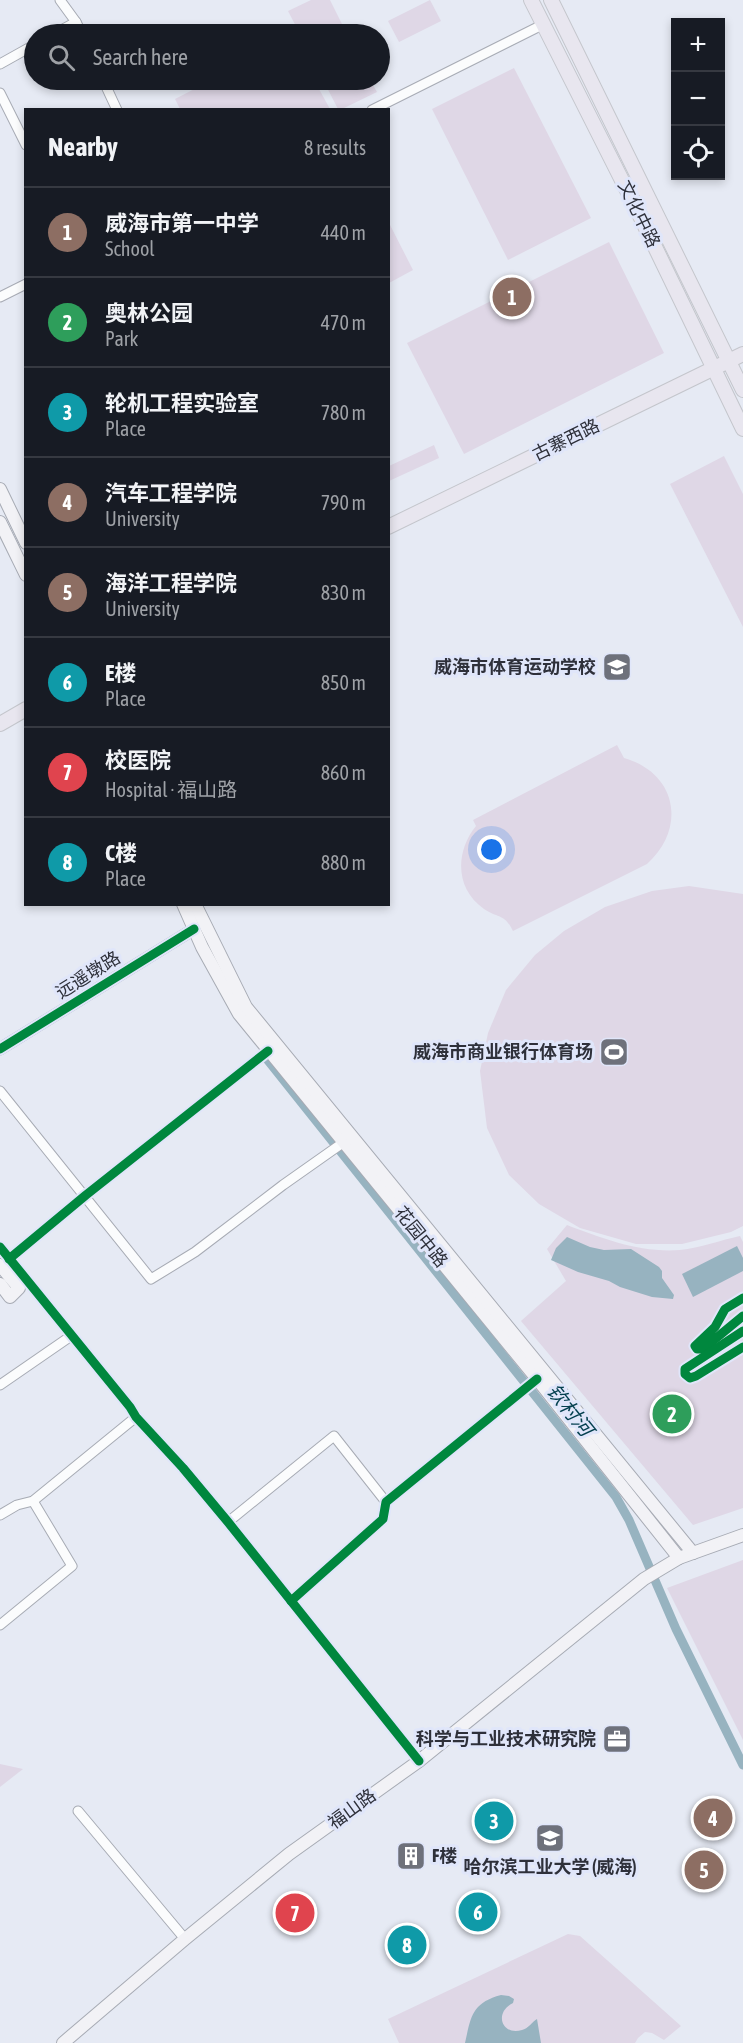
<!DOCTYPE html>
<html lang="en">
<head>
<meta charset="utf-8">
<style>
  :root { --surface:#171b24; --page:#20242c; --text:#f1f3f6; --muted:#9ea1a6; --line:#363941; --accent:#6e717b }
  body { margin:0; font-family:"Asap Condensed","Noto Sans SC",sans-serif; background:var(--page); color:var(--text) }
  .controls { position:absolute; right:18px; top:18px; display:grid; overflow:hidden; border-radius:0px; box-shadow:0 3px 9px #0003 }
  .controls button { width:54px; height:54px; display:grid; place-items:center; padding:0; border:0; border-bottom:2px solid var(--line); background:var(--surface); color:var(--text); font:30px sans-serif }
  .you { position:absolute; left:492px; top:850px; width:21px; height:21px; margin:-15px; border:4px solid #fff; border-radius:50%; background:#1a73e8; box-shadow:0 0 0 9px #1a73e833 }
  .badge { display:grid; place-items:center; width:39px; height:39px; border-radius:50%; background:var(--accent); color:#fff; font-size:20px; font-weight:700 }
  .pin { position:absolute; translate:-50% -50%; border:3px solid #fff; box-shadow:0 2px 6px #0006 }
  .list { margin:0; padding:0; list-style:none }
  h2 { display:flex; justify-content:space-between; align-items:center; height:78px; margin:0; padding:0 24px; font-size:26px }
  h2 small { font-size:20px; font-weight:400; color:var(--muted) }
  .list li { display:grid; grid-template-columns:39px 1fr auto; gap:18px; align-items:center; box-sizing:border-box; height:90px; padding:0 24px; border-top:2px solid var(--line) }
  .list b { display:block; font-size:22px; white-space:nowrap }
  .list p { margin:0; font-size:20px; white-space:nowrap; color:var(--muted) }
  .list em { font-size:20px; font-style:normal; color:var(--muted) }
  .icon { flex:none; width:33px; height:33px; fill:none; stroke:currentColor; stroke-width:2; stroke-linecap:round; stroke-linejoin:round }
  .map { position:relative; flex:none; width:743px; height:2043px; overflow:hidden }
  .search { position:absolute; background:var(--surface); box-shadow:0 3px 9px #0003; left:24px; top:24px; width:366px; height:66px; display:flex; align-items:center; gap:15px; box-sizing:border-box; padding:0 21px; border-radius:33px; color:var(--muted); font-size:22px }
  .panel { position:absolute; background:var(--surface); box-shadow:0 3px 9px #0003; left:24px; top:108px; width:366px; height:798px; border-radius:0px }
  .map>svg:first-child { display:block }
</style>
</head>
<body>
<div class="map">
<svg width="743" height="2043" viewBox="0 0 743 2043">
  <rect width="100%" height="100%" fill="#e6eaf4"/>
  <!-- green -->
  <g fill="#dfd7e6">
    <path d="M311 0H330L347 34H300L288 11Z"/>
    <path d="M430 0 441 21 399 42 388 21Z"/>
    <path d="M514 68 591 218 508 260 432 109Z"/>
    <path d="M212 80H314L330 109H180L175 99Z"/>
    <path d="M323 80H370L377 92 342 109H338Z"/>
    <path d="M388 221 413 270 389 283H388Z"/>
    <path d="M609 242 664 353 464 454 407 343Z"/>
    <path d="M434 445 439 458 389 481V466Z"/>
    <path d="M724 456 743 494V627L670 484Z"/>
    <path d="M617 745 624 758C677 773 687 828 647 864L513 931C504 913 499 919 484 909 455 889 455 852 476 826L473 820Z"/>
    <path d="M689 886 743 894V1226L731 1232 682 1244H636L580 1228 539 1204 509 1175 487 1128 480 1071 488 1033 506 990 535 955 564 931 605 907 652 891Z"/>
    <path d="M567 1225C604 1239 640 1253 680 1250 700 1248 721 1240 740 1236L743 1242V1508L693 1525 521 1321 566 1281 547 1249Z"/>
    <path d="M743 1560V1740L667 1588Z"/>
    <path d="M0 1764 23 1769 0 1787Z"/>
    <path d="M568 1934 580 1936 681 2026 664 2040 652 2033 645 2032 638 2038 635 2043H399L388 2019Z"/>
  </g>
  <!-- water -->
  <g fill="#97b3c0">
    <path d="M567 1237 590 1247 604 1250 631 1249 659 1267 662 1271V1278L674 1295 673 1299 652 1297 620 1287 609 1281 578 1272 551 1260 556 1248Z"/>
    <path d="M737 1246 743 1258V1271L693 1297 682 1274Z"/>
    <path d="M501 1995 509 1996 514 1999 513 2003C494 2012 501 2036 522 2030 528 2029 532 2022 537 2019L541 2043H465C471 2016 472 2003 501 1995Z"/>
  </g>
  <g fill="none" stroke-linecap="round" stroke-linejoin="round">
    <!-- canal -->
    <path stroke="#97b3c0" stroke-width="9" d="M266 1058 616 1497 629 1520 676 1629 743 1765"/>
    <!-- minor casing -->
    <g stroke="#a7abb4" stroke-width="11">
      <g id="minor">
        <path d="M60 0 76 22 82 34"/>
        <path d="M54 34 76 22"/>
        <path d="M0 64 34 45"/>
        <path d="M103 80 117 110"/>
        <path d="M0 93 26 145"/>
        <path d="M372 110 544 24"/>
        <path d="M0 297 26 284"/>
        <path d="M0 1091 151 1279 195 1252 283 1185 344 1142"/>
        <path d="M0 1247 130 1407 136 1417 183 1468 228 1522 419 1761"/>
        <path d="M9 1259 86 1195 268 1051"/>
        <path d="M0 1385 71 1336"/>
        <path d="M0 1515 17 1505 33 1501 136 1417"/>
        <path d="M228 1522 334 1436 386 1502"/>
        <path d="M291 1601 383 1519 386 1502 537 1379"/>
        <path d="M0 1625 72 1566 33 1501"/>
        <path d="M78 1811 185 1939"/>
      </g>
    </g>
    <!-- tertiary casing -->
    <g stroke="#a7abb4" stroke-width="13">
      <path id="tertiary" d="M0 1049 194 929"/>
    </g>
    <!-- secondary casing -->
    <g stroke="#a7abb4" stroke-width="14">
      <g id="secondary">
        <path d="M0 489 26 543"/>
        <path d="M0 522 26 575"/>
        <path d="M183 904 202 947 239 1014 537 1379 679 1558"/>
        <path d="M195 904 246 1007 693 1553"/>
        <path d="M0 1265 19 1288 10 1297 0 1284"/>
        <path d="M63 2043 185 1939 289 1854 419 1761 644 1579 679 1558 743 1535"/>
      </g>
    </g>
    <!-- primary casing -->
    <g stroke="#c4c6cc" stroke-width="16">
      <g id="primary">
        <path d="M531 0 641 218 743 429"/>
        <path d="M551 0 743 390"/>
        <path d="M388 527 743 354"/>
        <path d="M0 724 26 709"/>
      </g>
    </g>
    <!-- minor -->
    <use href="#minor" stroke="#fbfcfd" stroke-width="9"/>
    <!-- tertiary -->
    <use href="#tertiary" stroke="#fbfcfd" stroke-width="10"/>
    <!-- secondary -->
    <use href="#secondary" stroke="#f2f2f6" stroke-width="12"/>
    <!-- primary -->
    <use href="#primary" stroke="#e8e6ef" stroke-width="14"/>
    <!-- cycleway casing -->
    <g stroke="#e0e6fa" stroke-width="13">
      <g id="cycleway">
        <path d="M0 1049 194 929"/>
        <path d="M0 1247 130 1407 136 1417 183 1468 228 1522 419 1761"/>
        <path d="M9 1259 86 1195 268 1051"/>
        <path d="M743 1298 725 1309 715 1327 695 1346 697 1349H703L743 1316"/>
        <path d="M743 1331 685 1369V1374L690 1378 696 1376 743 1347"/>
        <path d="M291 1601 383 1519 386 1502 537 1379"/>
      </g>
    </g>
    <!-- cycleway -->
    <use href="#cycleway" stroke="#00873e" stroke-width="9"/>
  </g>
  <!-- icons -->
  <defs>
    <g id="university-square" transform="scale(1.5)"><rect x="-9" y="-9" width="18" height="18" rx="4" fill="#6e717b" stroke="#e0e6fa"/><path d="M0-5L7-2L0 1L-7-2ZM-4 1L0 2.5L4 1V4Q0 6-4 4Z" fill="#fff"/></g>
    <g id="stadium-square" transform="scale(1.5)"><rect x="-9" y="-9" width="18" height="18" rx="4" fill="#6e717b" stroke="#e0e6fa"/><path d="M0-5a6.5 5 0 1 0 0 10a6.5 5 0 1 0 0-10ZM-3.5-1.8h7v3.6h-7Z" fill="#fff"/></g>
    <g id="office-square" transform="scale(1.5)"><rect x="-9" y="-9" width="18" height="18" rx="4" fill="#6e717b" stroke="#e0e6fa"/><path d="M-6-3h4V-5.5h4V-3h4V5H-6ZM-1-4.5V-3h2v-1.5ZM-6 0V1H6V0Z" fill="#fff"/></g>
    <g id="building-square" transform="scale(1.5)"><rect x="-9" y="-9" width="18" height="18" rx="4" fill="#6e717b" stroke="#e0e6fa"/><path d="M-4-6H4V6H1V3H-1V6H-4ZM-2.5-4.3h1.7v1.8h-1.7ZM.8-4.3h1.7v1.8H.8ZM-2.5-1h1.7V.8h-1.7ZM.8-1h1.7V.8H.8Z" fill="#fff"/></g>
  </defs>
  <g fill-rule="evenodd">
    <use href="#university-square" x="617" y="667"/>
    <use href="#stadium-square" x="614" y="1052"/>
    <use href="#office-square" x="617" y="1739"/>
    <use href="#university-square" x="550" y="1838"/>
    <use href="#building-square" x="411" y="1856"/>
  </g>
  <g text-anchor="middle" stroke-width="6" stroke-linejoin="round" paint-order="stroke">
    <!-- street labels -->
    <g font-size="18" fill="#2e303a" stroke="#e0e6fa">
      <text transform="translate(639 214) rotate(64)" y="6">文化中路</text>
      <text transform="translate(566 440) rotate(-26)" y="6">古寨西路</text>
      <text transform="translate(88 975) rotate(-32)" y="6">远遥墩路</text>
      <text transform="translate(421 1237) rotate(51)" y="6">花园中路</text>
      <text transform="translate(352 1809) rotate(-36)" y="6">福山路</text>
    </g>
    <!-- poi labels -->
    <g font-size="18" font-weight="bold" fill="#2e303a" stroke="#e0e6fa" text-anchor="end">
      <text x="596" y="673">威海市体育运动学校</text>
      <text x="593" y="1058">威海市商业银行体育场</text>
      <text x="596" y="1745">科学与工业技术研究院</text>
      <text x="432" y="1862" text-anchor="start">F楼</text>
      <text x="550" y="1873" text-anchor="middle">哈尔滨工业大学 (威海)</text>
    </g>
    <!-- water labels -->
    <g font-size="20" font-style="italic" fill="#033f4e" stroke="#e0e6fa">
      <text transform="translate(570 1410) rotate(51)" y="7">钦村河</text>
    </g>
  </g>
</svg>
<div class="controls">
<button>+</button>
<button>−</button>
<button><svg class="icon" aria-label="locate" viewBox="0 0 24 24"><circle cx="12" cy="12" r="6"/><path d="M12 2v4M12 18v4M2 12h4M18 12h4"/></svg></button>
</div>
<div class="you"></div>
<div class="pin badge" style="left:512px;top:297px;background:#8d6e63">1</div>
<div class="pin badge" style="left:672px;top:1414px;background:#2e9e5b">2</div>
<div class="pin badge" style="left:494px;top:1821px;background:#0f9aa8">3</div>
<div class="pin badge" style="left:713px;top:1818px;background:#8d6e63">4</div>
<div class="pin badge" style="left:704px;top:1870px;background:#8d6e63">5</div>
<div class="pin badge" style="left:478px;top:1912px;background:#0f9aa8">6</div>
<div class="pin badge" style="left:295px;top:1913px;background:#e0444e">7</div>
<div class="pin badge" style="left:407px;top:1945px;background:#0f9aa8">8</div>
<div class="search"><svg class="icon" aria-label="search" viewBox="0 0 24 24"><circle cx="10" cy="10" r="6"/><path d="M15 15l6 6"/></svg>Search here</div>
<section class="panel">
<h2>Nearby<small>8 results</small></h2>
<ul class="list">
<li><span class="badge" style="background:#8d6e63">1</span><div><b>威海市第一中学</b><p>School</p></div><em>440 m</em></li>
<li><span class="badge" style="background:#2e9e5b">2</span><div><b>奥林公园</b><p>Park</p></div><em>470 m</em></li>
<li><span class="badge" style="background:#0f9aa8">3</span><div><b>轮机工程实验室</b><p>Place</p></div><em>780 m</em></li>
<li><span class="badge" style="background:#8d6e63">4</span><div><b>汽车工程学院</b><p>University</p></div><em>790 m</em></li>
<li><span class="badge" style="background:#8d6e63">5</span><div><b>海洋工程学院</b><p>University</p></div><em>830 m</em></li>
<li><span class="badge" style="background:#0f9aa8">6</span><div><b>E楼</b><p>Place</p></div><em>850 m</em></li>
<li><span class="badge" style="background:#e0444e">7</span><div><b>校医院</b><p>Hospital · 福山路</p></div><em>860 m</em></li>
<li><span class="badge" style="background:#0f9aa8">8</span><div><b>C楼</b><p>Place</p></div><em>880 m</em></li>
</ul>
</section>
</div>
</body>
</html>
